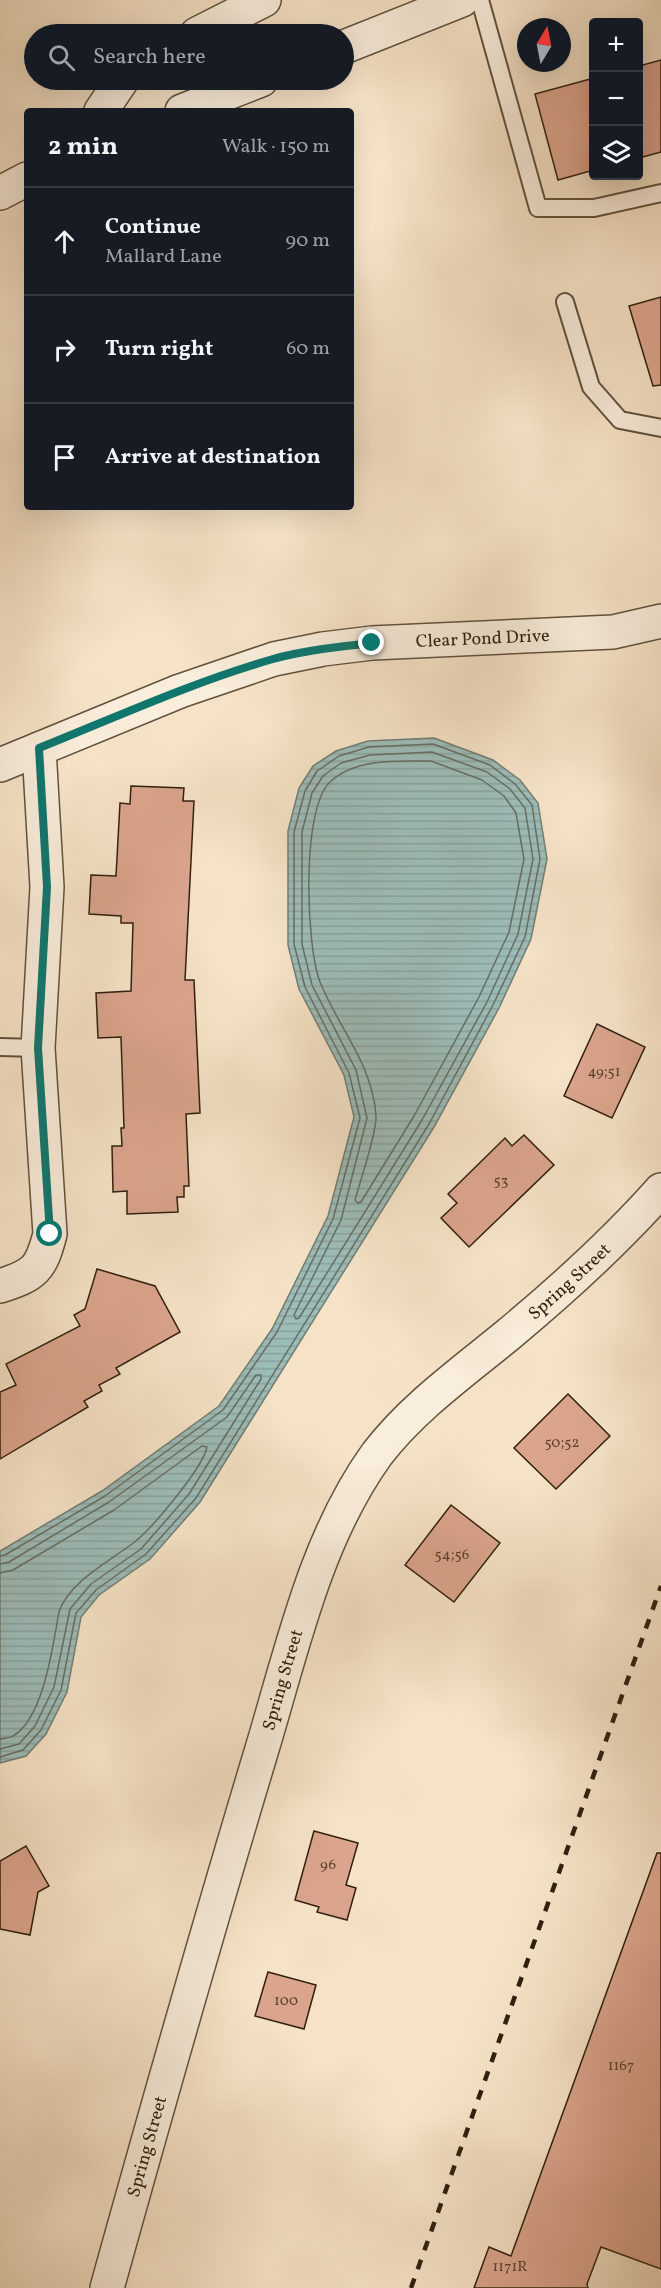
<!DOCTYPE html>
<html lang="en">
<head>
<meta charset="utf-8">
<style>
  :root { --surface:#171b24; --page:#20242c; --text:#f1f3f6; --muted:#9ea1a6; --line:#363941 }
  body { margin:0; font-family:Vollkorn,serif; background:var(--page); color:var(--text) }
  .controls { position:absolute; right:18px; top:18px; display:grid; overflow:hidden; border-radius:6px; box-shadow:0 6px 24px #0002 }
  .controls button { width:54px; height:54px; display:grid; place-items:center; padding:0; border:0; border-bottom:2px solid var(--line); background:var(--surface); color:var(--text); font:30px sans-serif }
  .compass { position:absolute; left:517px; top:18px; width:54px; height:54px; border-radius:50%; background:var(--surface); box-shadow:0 6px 24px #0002; rotate:10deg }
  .stop { position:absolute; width:18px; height:18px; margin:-14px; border:4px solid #0f766e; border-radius:50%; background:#fff }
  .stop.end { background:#0f766e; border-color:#fff; box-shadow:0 2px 6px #0008 }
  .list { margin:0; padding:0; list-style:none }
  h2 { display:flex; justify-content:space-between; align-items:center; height:78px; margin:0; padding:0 24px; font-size:26px }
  h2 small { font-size:20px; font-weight:400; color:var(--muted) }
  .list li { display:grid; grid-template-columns:39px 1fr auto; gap:18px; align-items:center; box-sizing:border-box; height:108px; padding:0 24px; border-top:2px solid var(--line) }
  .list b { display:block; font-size:22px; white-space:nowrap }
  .list p { margin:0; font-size:20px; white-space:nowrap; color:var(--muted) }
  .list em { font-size:20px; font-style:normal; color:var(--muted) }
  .icon { flex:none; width:33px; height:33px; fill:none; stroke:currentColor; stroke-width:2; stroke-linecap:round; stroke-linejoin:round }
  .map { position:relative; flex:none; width:661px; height:2288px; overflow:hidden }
  .search { position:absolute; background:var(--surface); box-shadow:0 6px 24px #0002; left:24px; top:24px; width:330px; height:66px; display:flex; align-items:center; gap:15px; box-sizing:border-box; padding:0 21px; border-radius:33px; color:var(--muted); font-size:22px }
  .panel { position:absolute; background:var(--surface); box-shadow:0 6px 24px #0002; left:24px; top:108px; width:330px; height:402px; border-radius:6px }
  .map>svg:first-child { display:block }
</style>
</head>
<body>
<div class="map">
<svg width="661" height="2288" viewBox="0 0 661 2288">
  <defs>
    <pattern id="water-rules" width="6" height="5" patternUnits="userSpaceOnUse" patternTransform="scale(1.5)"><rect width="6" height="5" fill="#9dbdb9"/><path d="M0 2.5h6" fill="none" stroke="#88a29e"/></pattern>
  </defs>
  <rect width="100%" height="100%" fill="#f6e3c7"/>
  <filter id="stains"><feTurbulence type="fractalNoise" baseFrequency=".00333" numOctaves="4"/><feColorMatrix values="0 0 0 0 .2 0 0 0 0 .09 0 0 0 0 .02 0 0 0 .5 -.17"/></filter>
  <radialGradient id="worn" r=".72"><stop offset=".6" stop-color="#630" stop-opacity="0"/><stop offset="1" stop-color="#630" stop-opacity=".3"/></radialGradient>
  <!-- water -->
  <path fill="url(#water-rules)" stroke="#717e75" stroke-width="1.5" d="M434 738 493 760 520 780 538 803 547 859 531 939 499 1008 434 1127 200 1502 150 1559 99 1595 81 1617 67 1692 46 1734 26 1756 0 1763V1551L102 1491 219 1406 272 1329 328 1216 354 1117 344 1075 299 989 288 945V831L299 788 313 766 336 751 368 741Z"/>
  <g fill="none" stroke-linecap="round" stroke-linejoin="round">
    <!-- shore -->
    <g stroke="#666e64" stroke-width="1.5">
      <path d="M432 752 487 772 510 789 525 808 533 859 518 934 487 1002 422 1120 299 1318 296 1319 294 1315 341 1220 367 1118 356 1070 312 985 302 944V832L312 793 323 776 341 763 370 755Z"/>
      <path d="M431 761 482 780 504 796 516 813 524 859 509 932 479 997 414 1116 361 1202 358 1203 355 1200C360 1181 377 1133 376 1116 373 1065 338 1027 320 982 306 946 301 809 330 782 355 758 399 761 431 761Z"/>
      <path d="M0 1556 5 1555 105 1496 223 1410 277 1332 333 1219 360 1118 349 1073 305 987 294 944V832L305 791 317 771 339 756 369 747 433 744 490 765 515 784 532 805 540 859 525 937 493 1005 429 1124 196 1498 146 1554 96 1590 76 1613 61 1690 41 1730 23 1750 0 1757"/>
      <path d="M0 1564 9 1562 109 1502 227 1417 256 1375H261V1379L189 1494 141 1549 91 1584 70 1609 54 1687 35 1726 19 1744 0 1749"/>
      <path d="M0 1573 13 1570 114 1510 202 1446 207 1447C203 1468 150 1531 132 1544 108 1562 69 1582 59 1612 53 1644 44 1718 13 1736 10 1738 4 1738 0 1739"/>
    </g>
  </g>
  <!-- building -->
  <g fill="#dba58d" stroke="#30200f" stroke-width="1.5">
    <path d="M661 60V152L639 158V66Z"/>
    <path d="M594 78V170L558 180 535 94Z"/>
    <path d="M661 297V385L653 386 629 306Z"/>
    <path d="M131 786 184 788 183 801H194L185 980H194L200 1113 186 1114 189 1186H184V1197H177L178 1212 127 1214V1191L113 1192 112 1146H122L121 1128H124L121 1037 98 1038 96 993 131 991 133 923H121V916L89 914 91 875 116 876 120 803 130 804Z"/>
    <path d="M597 1024 645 1047 612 1118 564 1096Z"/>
    <path d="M524 1135 554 1165 469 1247 441 1218 457 1203 448 1194 505 1138 512 1146Z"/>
    <path d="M97 1269 155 1286 180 1332 116 1368 120 1374 99 1385 102 1391 84 1401 88 1407 0 1459V1392L16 1385 6 1364 80 1326 74 1315 85 1309Z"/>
    <path d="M568 1394 610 1436 556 1489 514 1448Z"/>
    <path d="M451 1505 500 1543 454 1602 405 1565Z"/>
    <path d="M314 1831 358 1843 346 1885 356 1888 347 1920 317 1912 319 1907 295 1900Z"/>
    <path d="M26 1846 49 1886 38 1892 30 1935 0 1929V1861Z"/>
    <path d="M657 1853H661V2269L601 2247 587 2284 588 2288H474L489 2247 511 2256Z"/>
    <path d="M268 1972 316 1985 304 2029 255 2016Z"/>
  </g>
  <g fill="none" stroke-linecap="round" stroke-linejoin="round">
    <!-- service casing -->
    <g stroke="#62513d" stroke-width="20">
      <g id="service">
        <path d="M480 0 538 208H594L661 193"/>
        <path d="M565 302 591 387 620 420 661 428"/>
        <path d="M0 1047 38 1048"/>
      </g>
    </g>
    <!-- minor casing -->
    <g stroke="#62513d" stroke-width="36">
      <g id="minor">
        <path d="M197 34 264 0"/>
        <path d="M101 111 122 80"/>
        <path id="s1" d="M0 765 180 691 274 659 323 649 372 643 613 632 661 621"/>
        <path d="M0 1286C35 1275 41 1269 50 1234L38 1048 47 887 39 749"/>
        <path id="s2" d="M107 2288C157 2108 208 1928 262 1749 292 1650 315 1540 377 1454 413 1407 464 1371 509 1334 563 1289 614 1243 661 1190"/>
      </g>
    </g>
    <!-- tertiary casing -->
    <g stroke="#62513d" stroke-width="36">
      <g id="tertiary">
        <path d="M344 47 462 0"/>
        <path d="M182 111 261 80"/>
        <path d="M0 193 27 179"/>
      </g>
    </g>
    <!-- service -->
    <use href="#service" stroke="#f9eddb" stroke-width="16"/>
    <!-- minor -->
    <use href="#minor" stroke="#f9eddb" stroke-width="33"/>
    <!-- tertiary -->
    <use href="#tertiary" stroke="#f9eddb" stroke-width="33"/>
    <!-- rail -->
    <path stroke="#30200f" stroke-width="4.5" stroke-dasharray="10 10" stroke-linecap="butt" d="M411 2288 661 1586"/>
  </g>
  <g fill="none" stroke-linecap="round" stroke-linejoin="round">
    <!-- route -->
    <path stroke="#0f766e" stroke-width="8" d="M50 1234 38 1048 47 887 39 748C116 717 193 682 273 659 305 650 339 647 372 643"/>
  </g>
  <g text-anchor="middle" stroke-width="4.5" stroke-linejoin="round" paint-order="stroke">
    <!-- number labels -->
    <g font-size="15" fill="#5b412e">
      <text x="604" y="1076">49;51</text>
      <text x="501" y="1185">53</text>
      <text x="562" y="1447">50;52</text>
      <text x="452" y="1559">54;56</text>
      <text x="328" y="1869">96</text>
      <text x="286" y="2005">100</text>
      <text x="621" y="2070">1167</text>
      <text x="510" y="2271">1171R</text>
    </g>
    <!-- street labels -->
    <g font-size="18" fill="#30200f" stroke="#f9eddb">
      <text dy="6" stroke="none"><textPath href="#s1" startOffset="504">Clear Pond Drive</textPath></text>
      <text dy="6" stroke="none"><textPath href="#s2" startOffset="1138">Spring Street</textPath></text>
      <text dy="6" stroke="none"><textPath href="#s2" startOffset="633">Spring Street</textPath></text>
      <text dy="6" stroke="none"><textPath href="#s2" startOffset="147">Spring Street</textPath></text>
    </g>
  </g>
  <rect width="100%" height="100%" filter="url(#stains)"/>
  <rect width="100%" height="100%" fill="url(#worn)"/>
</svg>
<div class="controls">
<button>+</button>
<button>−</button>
<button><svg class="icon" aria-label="layers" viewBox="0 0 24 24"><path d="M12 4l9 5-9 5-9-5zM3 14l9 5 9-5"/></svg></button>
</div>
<svg class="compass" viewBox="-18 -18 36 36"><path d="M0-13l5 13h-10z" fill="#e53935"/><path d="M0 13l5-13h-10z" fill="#9ea1a6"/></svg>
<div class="stop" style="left:50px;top:1234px"></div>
<div class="stop end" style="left:372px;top:643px"></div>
<div class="search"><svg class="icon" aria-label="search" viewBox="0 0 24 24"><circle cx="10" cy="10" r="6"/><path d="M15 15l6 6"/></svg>Search here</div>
<section class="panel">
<h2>2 min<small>Walk · 150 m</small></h2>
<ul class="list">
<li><svg class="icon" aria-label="ahead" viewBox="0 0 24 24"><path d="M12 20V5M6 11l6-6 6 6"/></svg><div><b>Continue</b><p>Mallard Lane</p></div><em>90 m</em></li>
<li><svg class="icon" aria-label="right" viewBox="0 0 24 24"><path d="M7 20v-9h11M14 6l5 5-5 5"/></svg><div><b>Turn right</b></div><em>60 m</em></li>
<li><svg class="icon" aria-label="arrive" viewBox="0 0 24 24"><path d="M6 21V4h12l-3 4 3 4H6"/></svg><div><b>Arrive at destination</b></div></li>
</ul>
</section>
</div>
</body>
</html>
